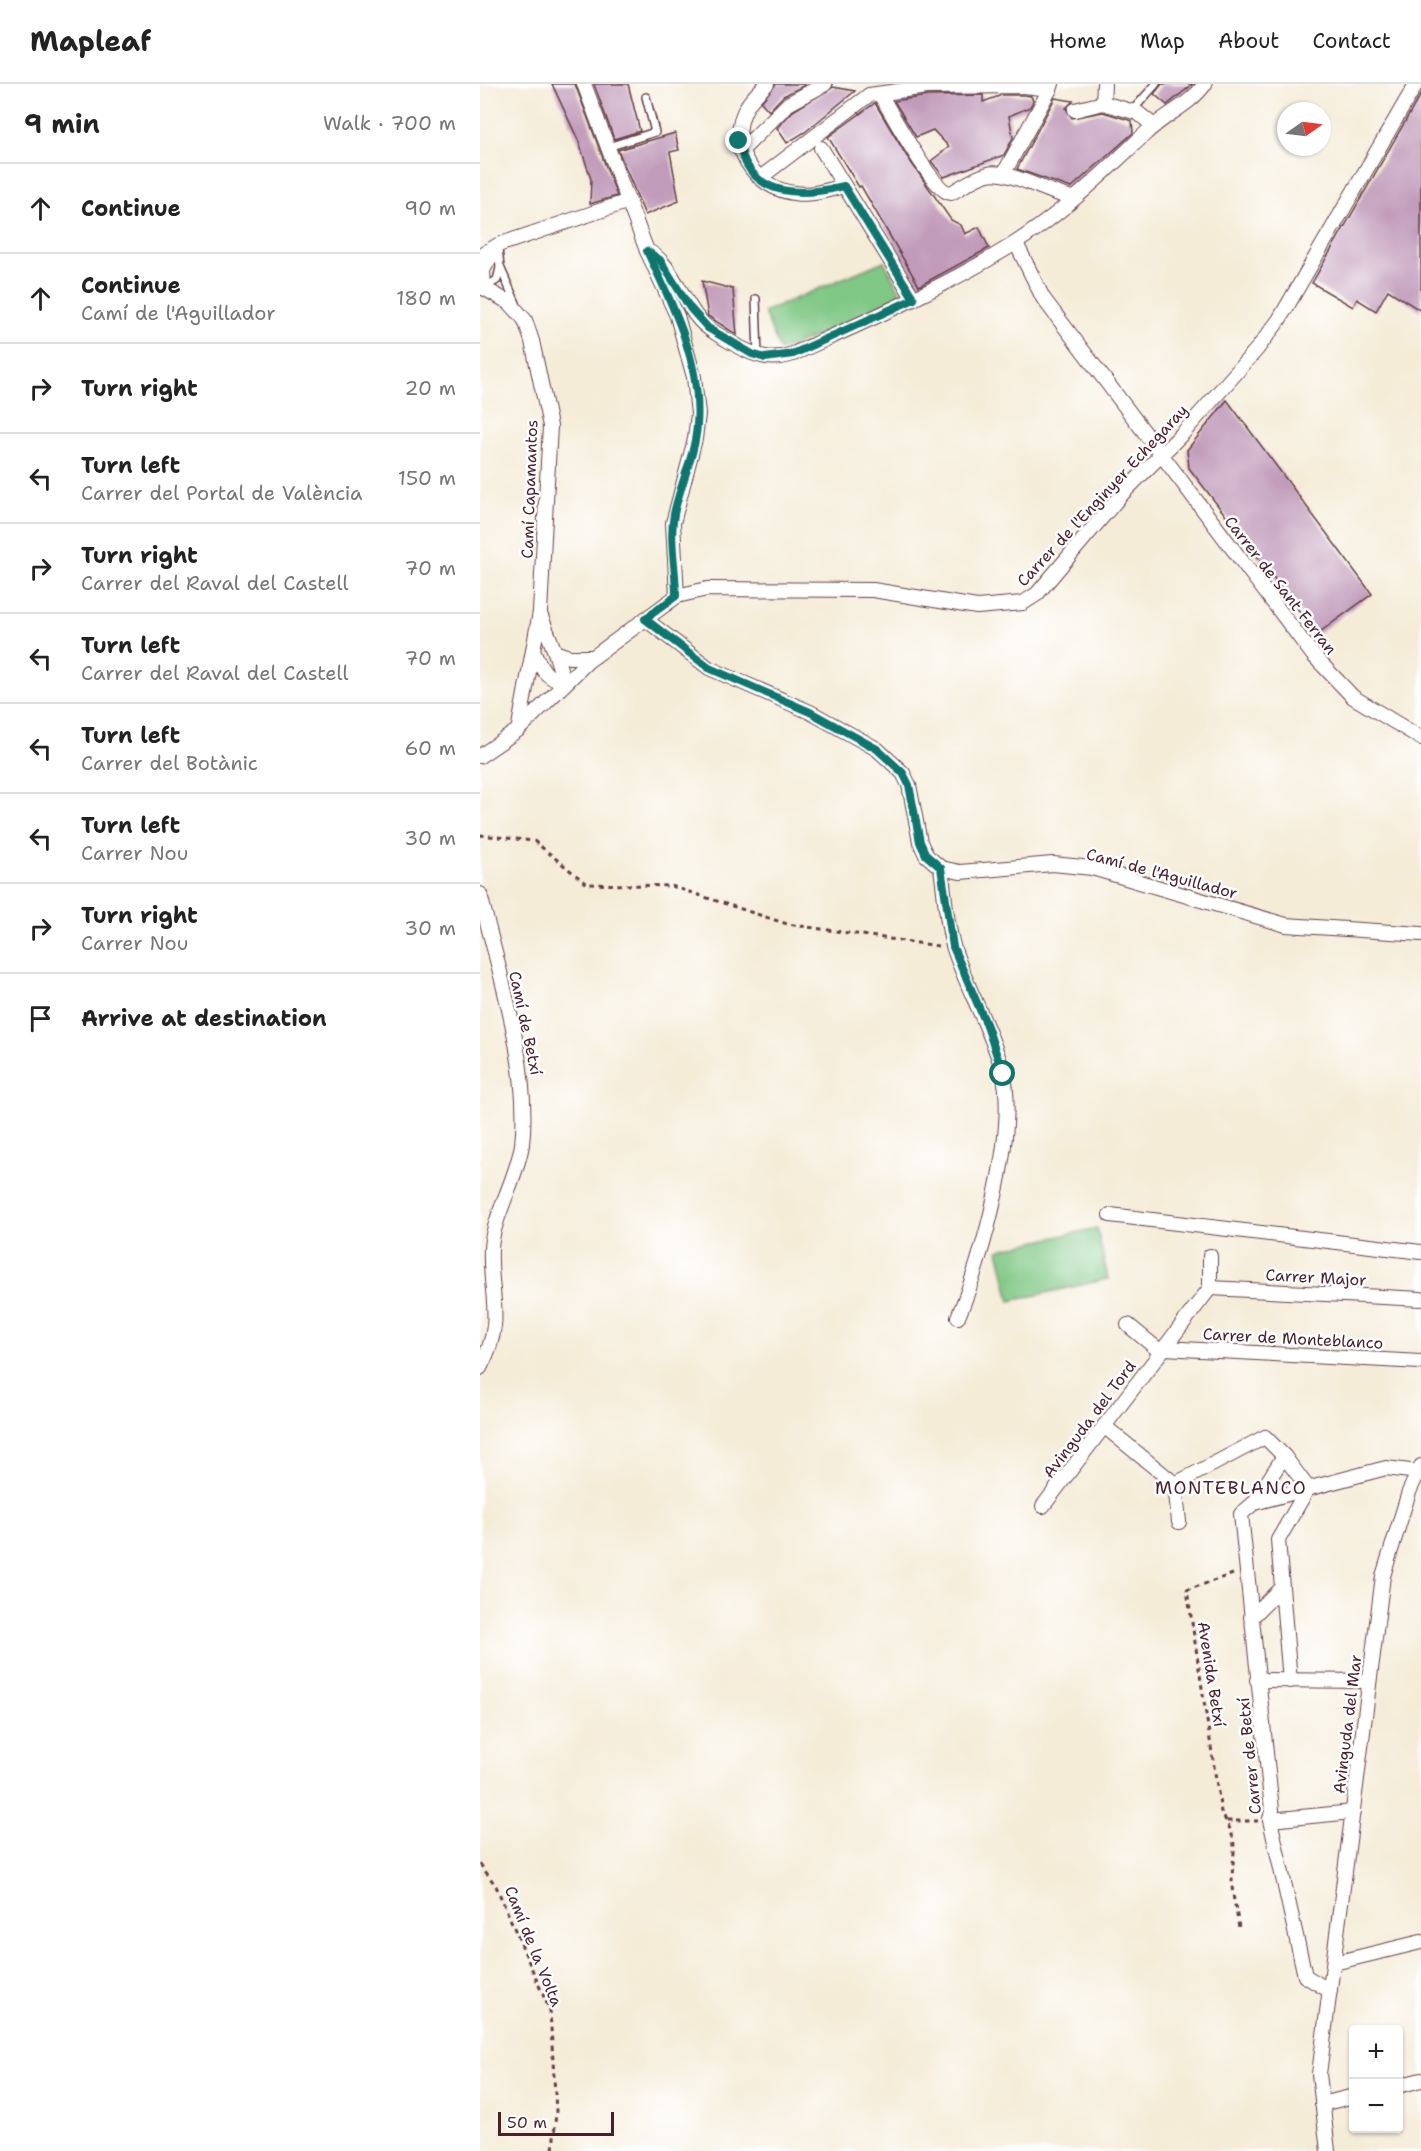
<!DOCTYPE html>
<html lang="en">
<head>
<meta charset="utf-8">
<style>
  :root { --surface:#fff; --page:#f6f6f6; --text:#222; --muted:#767676; --line:#e0e0e0 }
  body { margin:0; font-family:"Shantell Sans",sans-serif; background:var(--page); color:var(--text) }
  .controls { position:absolute; right:18px; bottom:18px; display:grid; overflow:hidden; border-radius:6px; box-shadow:0 2px 4px #0004 }
  .controls button { width:54px; height:54px; display:grid; place-items:center; padding:0; border:0; border-bottom:2px solid var(--line); background:var(--surface); color:var(--text); font:30px sans-serif }
  .compass { position:absolute; left:797px; top:18px; width:54px; height:54px; border-radius:50%; background:var(--surface); box-shadow:0 2px 4px #0004; rotate:76deg }
  .scale { position:absolute; left:18px; bottom:15px; width:116px; box-sizing:border-box; padding-left:6px; border:3px solid #4a1f2b; border-top:0; font-size:16px; line-height:21px; white-space:nowrap; color:#4a1f2b; -webkit-text-stroke:4px #fff; paint-order:stroke }
  .stop { position:absolute; width:18px; height:18px; margin:-14px; border:4px solid #0f766e; border-radius:50%; background:#fff }
  .stop.end { background:#0f766e; border-color:#fff; box-shadow:0 2px 6px #0008 }
  .list { margin:0; padding:0; list-style:none }
  h2 { display:flex; justify-content:space-between; align-items:center; height:78px; margin:0; padding:0 24px; font-size:26px }
  h2 small { font-size:20px; font-weight:400; color:var(--muted) }
  .list li { display:grid; grid-template-columns:39px 1fr auto; gap:18px; align-items:center; box-sizing:border-box; height:90px; padding:0 24px; border-top:2px solid var(--line) }
  .list b { display:block; font-size:22px; white-space:nowrap }
  .list p { margin:0; font-size:20px; white-space:nowrap; color:var(--muted) }
  .list em { font-size:20px; font-style:normal; color:var(--muted) }
  .icon { flex:none; width:33px; height:33px; fill:none; stroke:currentColor; stroke-width:2; stroke-linecap:round; stroke-linejoin:round }
  .map { position:relative; flex:none; width:941px; height:2067px; overflow:hidden }
  header { display:flex; align-items:center; gap:36px; box-sizing:border-box; height:84px; padding:0 30px; background:var(--surface); border-bottom:2px solid var(--line) }
  header strong { font-size:28px }
  nav { display:flex; gap:33px; margin-inline-start:auto; font-size:21px }
  main { display:flex }
  aside { flex:1; background:var(--surface) }
  .map>svg:first-child { display:block }
</style>
</head>
<body>
<header>
<strong>Mapleaf</strong>
<nav><a>Home</a><a>Map</a><a>About</a><a>Contact</a></nav>
</header>
<main>
<aside>
<h2>9 min<small>Walk · 700 m</small></h2>
<ul class="list">
<li><svg class="icon" aria-label="ahead" viewBox="0 0 24 24"><path d="M12 20V5M6 11l6-6 6 6"/></svg><div><b>Continue</b></div><em>90 m</em></li>
<li><svg class="icon" aria-label="ahead" viewBox="0 0 24 24"><path d="M12 20V5M6 11l6-6 6 6"/></svg><div><b>Continue</b><p>Camí de l'Aguillador</p></div><em>180 m</em></li>
<li><svg class="icon" aria-label="right" viewBox="0 0 24 24"><path d="M7 20v-9h11M14 6l5 5-5 5"/></svg><div><b>Turn right</b></div><em>20 m</em></li>
<li><svg class="icon" aria-label="left" viewBox="0 0 24 24"><path d="M17 20v-9H6M10 6l-5 5 5 5"/></svg><div><b>Turn left</b><p>Carrer del Portal de València</p></div><em>150 m</em></li>
<li><svg class="icon" aria-label="right" viewBox="0 0 24 24"><path d="M7 20v-9h11M14 6l5 5-5 5"/></svg><div><b>Turn right</b><p>Carrer del Raval del Castell</p></div><em>70 m</em></li>
<li><svg class="icon" aria-label="left" viewBox="0 0 24 24"><path d="M17 20v-9H6M10 6l-5 5 5 5"/></svg><div><b>Turn left</b><p>Carrer del Raval del Castell</p></div><em>70 m</em></li>
<li><svg class="icon" aria-label="left" viewBox="0 0 24 24"><path d="M17 20v-9H6M10 6l-5 5 5 5"/></svg><div><b>Turn left</b><p>Carrer del Botànic</p></div><em>60 m</em></li>
<li><svg class="icon" aria-label="left" viewBox="0 0 24 24"><path d="M17 20v-9H6M10 6l-5 5 5 5"/></svg><div><b>Turn left</b><p>Carrer Nou</p></div><em>30 m</em></li>
<li><svg class="icon" aria-label="right" viewBox="0 0 24 24"><path d="M7 20v-9h11M14 6l5 5-5 5"/></svg><div><b>Turn right</b><p>Carrer Nou</p></div><em>30 m</em></li>
<li><svg class="icon" aria-label="arrive" viewBox="0 0 24 24"><path d="M6 21V4h12l-3 4 3 4H6"/></svg><div><b>Arrive at destination</b></div></li>
</ul>
</aside>
<div class="map">
<svg width="941" height="2067" viewBox="0 0 941 2067">
  <rect width="100%" height="100%" fill="#fff"/>
  <filter id="ink" filterUnits="userSpaceOnUse"><feTurbulence type="fractalNoise" baseFrequency=".0167" numOctaves="2"/><feDisplacementMap in="SourceGraphic" scale="12" xChannelSelector="R" yChannelSelector="G"/><feConvolveMatrix kernelMatrix="1 2 1 2 8 2 1 2 1" color-interpolation-filters="sRGB"/></filter>
  <filter id="wash" filterUnits="userSpaceOnUse"><feTurbulence type="fractalNoise" baseFrequency=".008" numOctaves="4" result="noise"/><feDisplacementMap in="SourceGraphic" scale="24" xChannelSelector="R" yChannelSelector="G"/><feGaussianBlur stdDeviation="1.35" result="paint"/><feColorMatrix in="noise" values="0 0 0 0 0 0 0 0 0 0 0 0 0 0 0 0 0 1.4 0 .05"/><feComposite in="paint" operator="in"/></filter>
  <g filter="url(#wash)">
    <rect width="100%" height="100%" fill="#f5ecd8"/>
    <!-- green -->
    <g fill="#7fc784" stroke="#647358" stroke-width="1.5">
      <path d="M404 177 422 211 371 238 300 267 284 228Z"/>
      <path d="M617 1144 628 1195 530 1217 518 1166Z"/>
    </g>
    <g id="blocks">
      <!-- building -->
      <g fill="#c19bba">
        <path d="M72 0H95L137 112 110 120 111 95 99 58Z"/>
        <path d="M114 0H148L160 47 134 55Z"/>
        <path d="M296 0H325V1L303 12 289 27 281 18Z"/>
        <path d="M682 0H713L687 21 674 10Z"/>
        <path d="M353 3 375 7 325 48 307 59 297 44 313 27Z"/>
        <path d="M941 10V227L908 206 896 227 877 215 873 223 832 199Z"/>
        <path d="M503 11V18L522 11H544L551 12 553 17 550 23 529 32 533 54 524 71 464 93 451 77 469 63 453 46 436 53 414 17 448 12Z"/>
        <path d="M575 14 593 17 586 24 592 34 623 28 652 37 653 49 591 104 537 85Z"/>
        <path d="M395 19 426 71 471 136 481 141 485 150 499 143 509 164 439 202 381 102 379 103 348 53Z"/>
        <path d="M195 49 199 66 190 68 199 117 165 131 138 66Z"/>
        <path d="M222 197 253 205 257 251 228 232Z"/>
        <path d="M747 316 892 510 837 550 709 384 707 366Z"/>
      </g>
    </g>
  </g>
  <g filter="url(#ink)">
    <use href="#blocks" fill-opacity="0" stroke="#643e45" stroke-width="1.5"/>
    <g fill="none" stroke-linecap="round" stroke-linejoin="round">
      <!-- lane casing -->
      <g stroke="#643e45" stroke-width="10">
        <g id="lane">
          <path d="M652 27 676 0"/>
          <path d="M128 63 175 48 166 13"/>
          <path d="M18 165 20 183 36 219"/>
          <path d="M4 204 17 196 20 184"/>
          <path d="M276 215 278 272"/>
        </g>
      </g>
      <!-- street casing -->
      <g stroke="#643e45" stroke-width="16">
        <g id="street">
          <path d="M104 0 167 167 197 232 214 293 218 330 215 355 193 439 197 512"/>
          <path d="M287 0C280 7 271 14 266 24 246 62 274 104 314 109 331 112 348 106 364 102"/>
          <path d="M624 0 623 19 658 29 674 42"/>
          <path d="M400 10C411 28 454 109 471 109 482 103 495 93 508 90 528 85 569 110 593 114"/>
          <path d="M595 26 623 19"/>
          <path d="M341 64 434 215"/>
          <path d="M261 67 308 20 345 0"/>
          <path d="M524 89 570 5"/>
          <path d="M280 94 389 11 447 3 544 2 570 5 572 0"/>
          <path d="M536 159 563 214 833 571 873 613 941 654"/>
          <path d="M167 167C188 174 203 216 217 233 228 247 245 254 259 263 278 273 292 277 313 270 386 237 461 205 529 163 580 132 623 89 666 49 685 30 709 22 725 0"/>
          <path d="M0 172 18 161 149 117"/>
          <path d="M0 202 30 219 45 236 52 257 70 342 60 528 39 642"/>
          <path d="M4 204 3 186 15 165"/>
          <path d="M60 530 75 568 89 573H113"/>
          <path d="M165 535 229 584 330 628 397 665 423 689 429 701 440 758 446 771 461 784 480 788 573 780 612 784 806 841 941 850"/>
          <path d="M53 566C60 582 65 595 84 598"/>
          <path d="M75 568 84 598"/>
          <path d="M0 672 38 646 108 577 197 512 227 505 393 506 497 523 543 519 557 510 641 411 703 349 777 265 799 236 936 0"/>
          <path d="M461 784C465 811 466 839 474 865 488 907 511 945 523 988 538 1048 502 1176 478 1233"/>
          <path d="M0 810C18 885 51 984 42 1060 38 1092 12 1135 11 1165 9 1213 26 1236 0 1284"/>
          <path d="M630 1131 941 1168"/>
          <path d="M730 1204 941 1215"/>
          <path d="M648 1241 681 1268"/>
          <path d="M684 1264 941 1278"/>
          <path d="M624 1342 695 1400 785 1353 804 1372"/>
          <path d="M695 1400 699 1438"/>
          <path d="M828 1404 804 1372 774 1419 906 1384 938 1388"/>
          <path d="M774 1419 761 1430 792 1726 790 1736 825 1892 850 1907"/>
          <path d="M563 1422 730 1204V1172"/>
          <path d="M771 1534 802 1503"/>
          <path d="M777 1596 889 1597"/>
          <path d="M810 1597 798 1456 828 1404"/>
          <path d="M790 1736 873 1728"/>
          <path d="M854 1879 941 1858"/>
          <path d="M918 2002 941 1996"/>
          <path d="M842 2020 874 2012"/>
          <path d="M848 2067 839 1990 903 1492 929 1408 941 1382"/>
        </g>
      </g>
      <!-- path -->
      <g stroke="#643e45" stroke-width="3" stroke-dasharray="4.5 4.5" stroke-linecap="butt">
        <path d="M0 751 54 757 107 800 191 802 307 840 458 862"/>
        <path d="M753 1490 707 1506 741 1728C761 1761 752 1765 752 1800 752 1812 758 1831 759 1846"/>
        <path d="M747 1737H778"/>
        <path d="M0 1780 16 1802 70 1927 76 2027 73 2067"/>
      </g>
      <!-- lane -->
      <use href="#lane" stroke="#fff" stroke-width="7"/>
      <!-- street -->
      <use href="#street" stroke="#fff" stroke-width="14"/>
    </g>
  </g>
  <g fill="none" stroke-linecap="round" stroke-linejoin="round" filter="url(#ink)">
    <!-- route -->
    <path stroke="#0f766e" stroke-width="8" d="M259 57C268 114 320 113 364 102L434 215 313 270 285 274 272 270 228 244 210 224 180 176 167 167C193 221 222 279 217 341 215 372 200 400 194 430 189 456 196 485 196 512L165 535 229 584 330 628 397 665 423 689 429 701 440 758 446 771 461 784 473 863 507 942 523 990"/>
  </g>
  <g text-anchor="middle" stroke-width="5" stroke-linejoin="round" paint-order="stroke">
    <!-- street labels -->
    <g font-size="16" fill="#4a1f2b" stroke="#fff">
      <text transform="translate(49 405) rotate(-88)" y="6">Camí Capamantos</text>
      <text transform="translate(622 411) rotate(-47)" y="6">Carrer de l'Enginyer Echegaray</text>
      <text transform="translate(801 501) rotate(52)" y="6">Carrer de Sant Ferran</text>
      <text transform="translate(682 789) rotate(15)" y="6">Camí de l'Aguillador</text>
      <text transform="translate(46 939) rotate(78)" y="6">Camí de Betxí</text>
      <text transform="translate(836 1193) rotate(3)" y="6">Carrer Major</text>
      <text transform="translate(813 1254) rotate(3)" y="6">Carrer de Monteblanco</text>
      <text transform="translate(609 1335) rotate(-53)" y="6">Avinguda del Tord</text>
      <text transform="translate(732 1590) rotate(81)" y="6">Avenida Betxí</text>
      <text transform="translate(867 1640) rotate(-83)" y="6">Avinguda del Mar</text>
      <text transform="translate(769 1672) rotate(-96)" y="6">Carrer de Betxí</text>
      <text transform="translate(54 1862) rotate(68)" y="6">Camí de la Volta</text>
    </g>
    <!-- neighbourhood labels -->
    <g font-size="18" letter-spacing="1.5" fill="#4a1f2b" stroke="#fff">
      <text x="751" y="1410">MONTEBLANCO</text>
    </g>
  </g>
</svg>
<div class="controls">
<button>+</button>
<button>−</button>
</div>
<svg class="compass" viewBox="-18 -18 36 36"><path d="M0-13l5 13h-10z" fill="#e53935"/><path d="M0 13l5-13h-10z" fill="#767676"/></svg>
<div class="scale">50 m</div>
<div class="stop" style="left:523px;top:990px"></div>
<div class="stop end" style="left:259px;top:57px"></div>
</div>
</main>
</body>
</html>
